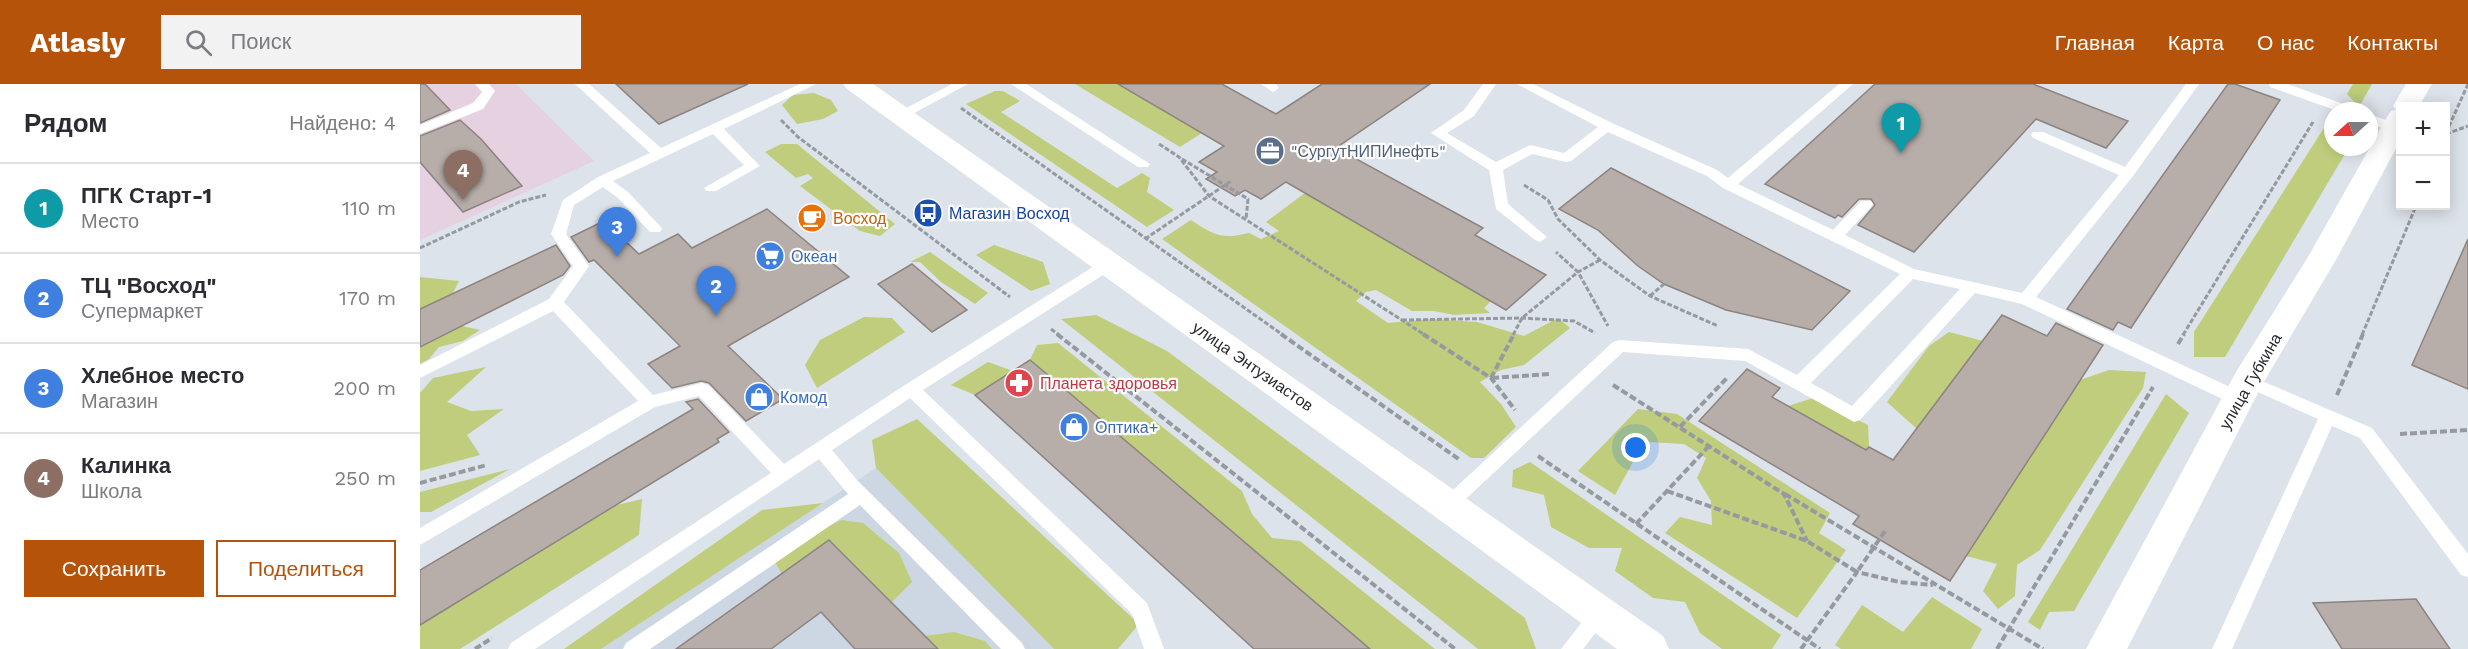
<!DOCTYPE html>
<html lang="ru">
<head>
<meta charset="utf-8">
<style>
  :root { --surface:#fff; --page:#f2f2f3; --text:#2b2b33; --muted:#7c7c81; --line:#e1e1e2; --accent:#b45309 }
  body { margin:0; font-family:"Work Sans",sans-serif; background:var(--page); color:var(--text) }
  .controls { position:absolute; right:18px; top:18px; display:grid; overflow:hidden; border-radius:0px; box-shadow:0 3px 15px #0003 }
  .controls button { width:54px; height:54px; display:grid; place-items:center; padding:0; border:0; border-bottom:2px solid var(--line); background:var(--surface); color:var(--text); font:30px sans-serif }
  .compass { position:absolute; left:1904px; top:18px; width:54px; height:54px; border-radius:50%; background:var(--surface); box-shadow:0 3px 15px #0003; rotate:249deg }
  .you { position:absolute; left:1216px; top:364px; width:21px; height:21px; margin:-15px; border:4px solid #fff; border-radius:50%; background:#1a73e8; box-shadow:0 0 0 9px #1a73e833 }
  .badge { display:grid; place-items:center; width:39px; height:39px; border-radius:50%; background:var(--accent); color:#fff; font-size:20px; font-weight:700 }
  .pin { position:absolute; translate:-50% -50px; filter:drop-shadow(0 2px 3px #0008) }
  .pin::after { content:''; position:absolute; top:32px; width:21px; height:18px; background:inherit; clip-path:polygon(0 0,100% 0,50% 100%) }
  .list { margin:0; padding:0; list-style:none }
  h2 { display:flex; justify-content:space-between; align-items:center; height:78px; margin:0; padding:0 24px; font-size:26px }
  h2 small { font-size:20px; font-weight:400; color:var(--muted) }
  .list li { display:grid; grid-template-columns:39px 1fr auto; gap:18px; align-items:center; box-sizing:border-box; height:90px; padding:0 24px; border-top:2px solid var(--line) }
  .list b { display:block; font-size:22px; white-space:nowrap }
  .list p { margin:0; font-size:20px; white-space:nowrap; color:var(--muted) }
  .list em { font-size:20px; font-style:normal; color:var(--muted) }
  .actions { display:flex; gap:12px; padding:18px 24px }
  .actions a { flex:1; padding:14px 0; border:2px solid var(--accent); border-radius:0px; text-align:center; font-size:21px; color:var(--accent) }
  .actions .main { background:var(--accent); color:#fff }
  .icon { flex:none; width:33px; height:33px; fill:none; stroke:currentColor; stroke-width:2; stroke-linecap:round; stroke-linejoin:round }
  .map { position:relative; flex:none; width:2048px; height:565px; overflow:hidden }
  header { display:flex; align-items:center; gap:36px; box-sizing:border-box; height:84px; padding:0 30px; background:var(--accent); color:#fff }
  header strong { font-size:28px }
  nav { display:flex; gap:33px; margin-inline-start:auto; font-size:21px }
  .search { width:420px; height:54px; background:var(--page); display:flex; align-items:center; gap:15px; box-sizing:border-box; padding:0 21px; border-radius:0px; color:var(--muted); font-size:22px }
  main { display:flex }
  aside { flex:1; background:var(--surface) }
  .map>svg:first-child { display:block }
</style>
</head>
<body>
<header>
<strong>Atlasly</strong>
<div class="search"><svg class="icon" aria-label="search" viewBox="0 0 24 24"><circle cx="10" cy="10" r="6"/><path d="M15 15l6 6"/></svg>Поиск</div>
<nav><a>Главная</a><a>Карта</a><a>О нас</a><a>Контакты</a></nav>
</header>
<main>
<aside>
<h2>Рядом<small>Найдено: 4</small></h2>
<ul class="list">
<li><span class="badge" style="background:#0f9aa8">1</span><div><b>ПГК Старт-1</b><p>Место</p></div><em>110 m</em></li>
<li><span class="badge" style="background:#3f7fe0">2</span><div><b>ТЦ &quot;Восход&quot;</b><p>Супермаркет</p></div><em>170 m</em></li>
<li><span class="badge" style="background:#3f7fe0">3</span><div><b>Хлебное место</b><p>Магазин</p></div><em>200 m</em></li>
<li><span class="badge" style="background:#8d6e63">4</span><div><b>Калинка</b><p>Школа</p></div><em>250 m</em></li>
</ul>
<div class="actions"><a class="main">Сохранить</a><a>Поделиться</a></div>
</aside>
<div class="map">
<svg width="2048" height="565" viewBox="0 0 2048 565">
  <rect width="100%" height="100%" fill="#dde3ea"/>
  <!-- built -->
  <path fill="#ccd7e3" d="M456 384 634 565H181Z"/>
  <!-- education -->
  <path fill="#e6d1e0" d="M0 0H96L174 77 0 156Z"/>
  <!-- green -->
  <g fill="#bfcd7c">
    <path d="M655 0H698L782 49 760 63Z"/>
    <path d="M1933 0H1952L1939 23 1927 10Z"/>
    <path d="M575 7H583L600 17 581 28 697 104 722 89 730 94 727 108 754 126 727 143 546 20Z"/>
    <path d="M394 9 411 16 418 27 403 35 377 40 362 21 373 11Z"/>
    <path d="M1913 38V63H1929L1805 273H1774V248L1907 39Z"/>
    <path d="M361 60H377L475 140 460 152 440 147 380 102 393 94 388 90 376 94 345 68Z"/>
    <path d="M885 109 1071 217 1064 224 1070 229 1034 231 1014 227H992L956 206 946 208 936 217 968 239 1011 235 1057 238 1104 252 1138 234 1150 244 1104 281 1081 286 1060 298 1081 320 1096 343 1064 374H1051L742 155 771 136C794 151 801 156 829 149L841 155 859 147 846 138Z"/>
    <path d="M574 161 623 178 630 200 611 207 556 171Z"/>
    <path d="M510 168 568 209 555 220 521 198 500 178H490Z"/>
    <path d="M0 193 39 197 33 209 0 225Z"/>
    <path d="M676 231 747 267 1105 534 1116 565H1058L641 235Z"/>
    <path d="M444 233 472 234 485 248 397 304 385 281 400 256Z"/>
    <path d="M42 242 60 246 43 257 19 263 9 275 0 280V263Z"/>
    <path d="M1529 248 1563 257 1497 345 1467 318 1509 262Z"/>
    <path d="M638 259 822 407 832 430 852 454 880 457 1015 565H949L610 276 617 261Z"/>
    <path d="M568 278 593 287 555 311 531 301Z"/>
    <path d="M66 283 27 318 51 327 84 325 47 351 60 371 0 387V309L13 294Z"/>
    <path d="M1689 286 1726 288 1723 304 1620 466 1597 481 1595 512 1578 525 1563 507 1577 480 1546 472 1660 296Z"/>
    <path d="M1746 310 1769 329 1654 527 1629 528 1620 546 1608 538Z"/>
    <path d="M1393 314 1448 341 1449 363 1446 366 1368 322Z"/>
    <path d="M1218 325 1257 330 1410 429 1399 449 1426 466 1377 534 1245 449 1260 433 1292 441 1291 417 1277 394 1286 374 1264 360 1228 358 1214 376 1195 411 1158 387Z"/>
    <path d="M497 335 719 540 698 565H634L456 384 452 356Z"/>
    <path d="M1110 378 1361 551 1352 565H1302L1280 549 1265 518 1233 514 1195 487 1202 464H1169L1131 443 1124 411 1092 403 1093 386Z"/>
    <path d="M90 385 11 428H0V408Z"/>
    <path d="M222 415 219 451 40 565H0V541L197 421Z"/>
    <path d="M403 419 181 565H144L342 426Z"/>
    <path d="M422 436 443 439 479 469 492 498 472 518 410 456 362 490 355 478 378 456Z"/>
    <path d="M1512 513 1562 545 1551 565H1421L1415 561 1442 521 1483 548Z"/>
    <path d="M534 548 565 557 572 565H517L505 552Z"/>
  </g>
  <!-- building -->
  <g fill="#b7aeaa" stroke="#8c8480" stroke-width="1.5">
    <path d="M0 0H5L30 26 0 39Z"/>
    <path d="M196 0H328L239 40Z"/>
    <path d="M698 0H802L856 30 902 0H1010L916 64 1063 144 1055 151 1126 191 1086 226 866 98 841 115 825 106 815 112 786 95 797 88 779 78 804 62Z"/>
    <path d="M1455 0H1613L1708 37 1686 64 1616 35 1494 168 1438 141 1455 121 1451 115H1439L1422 133 1418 131 1415 134 1345 100Z"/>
    <path d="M1808 0H1815L1860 16 1711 244 1698 238 1693 246 1647 225Z"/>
    <path d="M40 36 61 55 102 102 43 128 0 78V52Z"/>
    <path d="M1191 84 1430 207 1392 246 1306 226 1244 200 1218 182 1178 146 1139 125Z"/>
    <path d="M347 125 429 193 308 262 363 315 326 337 289 299 281 297 252 304 228 280 260 262 174 176 169 178 151 153 184 137 219 170 258 150 272 164Z"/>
    <path d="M2048 155V305L1992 281Z"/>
    <path d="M136 161 150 182 143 191 0 263V225Z"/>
    <path d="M492 180 547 226 512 248 458 200Z"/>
    <path d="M1582 231 1627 252 1636 239 1683 261 1530 497 1433 440 1439 432 1279 337 1327 285 1360 304 1352 313 1446 366 1449 363 1473 376Z"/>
    <path d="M610 276 646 306 950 565H834L555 311Z"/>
    <path d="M278 315 309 348 297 355 299 358 0 541V486L273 325 266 318Z"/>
    <path d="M409 456 518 565H435L401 528 351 565H256Z"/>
    <path d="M1996 515 2030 565H1922L1893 519Z"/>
  </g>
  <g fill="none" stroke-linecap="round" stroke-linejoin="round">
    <!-- path-far1 -->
    <g stroke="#969aa0" stroke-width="3" stroke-dasharray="5 2" stroke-linecap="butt">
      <path d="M541 24 863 251"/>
      <path d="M361 36 378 53 590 213"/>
      <path d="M2026 49 2048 0"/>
      <path d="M2026 50 2048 42"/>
      <path d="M739 60 759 73 789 112 1005 251"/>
      <path d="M762 75 828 115 826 135"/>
      <path d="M1104 101 1128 116 1138 135 1180 176 1230 212 1298 242"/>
      <path d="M725 155 811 97"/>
      <path d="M0 164 99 118 126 111"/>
      <path d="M1180 176 1158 188 1188 242"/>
      <path d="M1230 212 1244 200"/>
      <path d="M982 236 1102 234 1154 237 1175 249"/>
      <path d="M631 245 639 251"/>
      <path d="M1093 251 1102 234 1158 188 1136 168"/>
      <path d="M1763 251 1893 38"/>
      <path d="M1942 251 1996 122"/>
    </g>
    <!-- path -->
    <g stroke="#969aa0" stroke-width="4" stroke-dasharray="7 3" stroke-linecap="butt">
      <path d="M637 250 1035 565"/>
      <path d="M861 250 1040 376"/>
      <path d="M1003 250 1071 294 1095 326"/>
      <path d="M1758 260 1764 250"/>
      <path d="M1071 294 1094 250"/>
      <path d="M1072 294 1130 290"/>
      <path d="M1193 301 1364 410 1387 457"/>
      <path d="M1917 311 1943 250"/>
      <path d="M1260 343 1307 294"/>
      <path d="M1980 350 2048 346"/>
      <path d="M1118 372 1400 565"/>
      <path d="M0 399 67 381"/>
      <path d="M1247 407 1387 457 1437 488 1465 447"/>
      <path d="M1365 410 1623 565"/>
      <path d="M1216 440 1289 362"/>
      <path d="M55 565 72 554"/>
      <path d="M1381 565 1437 488 1479 498 1513 501"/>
      <path d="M1577 565 1733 303"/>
    </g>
    <!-- service -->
    <g fill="#fff" fill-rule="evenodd">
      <path d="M55 0H69L75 7 63 25 0 50V41L53 19 62 8Z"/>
      <path d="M155 0H169L241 64 380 0H396L304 45 340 82 296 107H286L284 104 324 81 293 50 193 97 208 108 240 142 242 145 240 148H230L198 114 183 103 154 121 146 150 169 182 144 218 233 311 282 299 288 301 364 380 485 301 684 176H694L697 180 694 184 503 306 727 519 744 565H724L712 530 490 314 412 366 437 396 602 559 605 565H581L440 421 230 565H203L206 559 428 410 399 375 115 565H88L91 559 351 389 279 312 235 323 0 461V444L218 317 133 227 0 294V281L129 215 153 182 131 150 143 116 178 93 230 69Z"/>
      <path d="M532 0H548L485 34 480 35 473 31Z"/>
      <path d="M591 0H606L730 80 728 83H718Z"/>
      <path d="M841 0H856L859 4 853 8Z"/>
      <path d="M1063 0H1076L1054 32 1027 49 1076 78 1110 61 1144 69 1178 43 1097 0H1113L1192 39 1297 86 1308 94 1419 0H1433L1318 100 1413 146 1441 117H1451L1453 120 1451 123 1425 151 1494 185 1602 209 1699 91 1613 54 1611 51 1613 48H1623L1705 83 1766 0H1779L1713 92 1616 213 1825 310 1827 315 1825 320 1819 321 1813 320 1602 220 1555 209 1440 336 1434 338 1325 277 1203 268 1034 426 1028 429 1022 426 1019 421 1022 416 1193 258 1199 256 1328 265 1377 291 1480 190 1303 104 1287 92 1188 48 1151 77 1146 78 1112 70 1083 86 1088 120 1127 153 1120 158 1115 156 1076 125 1069 86 1011 49 1044 26ZM1493 195 1540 205 1432 322 1391 299Z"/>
      <path d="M1849 0H1867L1935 24 1937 27H1918L1850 3Z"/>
      <path d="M1949 30 1980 41V47H1971L1949 39Z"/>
      <path d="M1828 291 1952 344 2048 470V493L2041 491 1940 354 1912 342 1812 565H1792L1898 335 1822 301 1820 297 1822 293Z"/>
      <path d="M1180 521 1187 524 1190 530 1163 565H1141L1173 524Z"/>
    </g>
    <!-- secondary -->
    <g fill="#fff" fill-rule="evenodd">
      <path d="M423 0H453L1243 552 1249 565H1197L427 5Z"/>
      <path d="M1986 0H2012L1999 22H1980V57L1917 174 1842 301 1707 565H1666L1816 288 1888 173 1967 33 1971 27 1976 26 1973 22Z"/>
    </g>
  </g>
  <!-- icons -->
  <defs>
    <g id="office-disc" transform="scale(1.5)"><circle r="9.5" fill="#5c6f8a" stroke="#fff"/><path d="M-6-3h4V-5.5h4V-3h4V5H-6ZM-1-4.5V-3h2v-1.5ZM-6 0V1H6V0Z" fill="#fff"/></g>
    <g id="bus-disc" transform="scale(1.5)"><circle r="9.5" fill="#1a4fb4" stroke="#fff"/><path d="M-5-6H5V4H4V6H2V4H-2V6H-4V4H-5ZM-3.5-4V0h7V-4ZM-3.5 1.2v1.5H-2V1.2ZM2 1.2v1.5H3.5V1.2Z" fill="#fff"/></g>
    <g id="cafe-disc" transform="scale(1.5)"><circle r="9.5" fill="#e8710a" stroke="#fff"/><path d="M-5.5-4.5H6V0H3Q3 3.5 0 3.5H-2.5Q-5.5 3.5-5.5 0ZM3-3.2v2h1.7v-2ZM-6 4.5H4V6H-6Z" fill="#fff"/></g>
    <g id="supermarket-disc" transform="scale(1.5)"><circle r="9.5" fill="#3f7fe0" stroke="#fff"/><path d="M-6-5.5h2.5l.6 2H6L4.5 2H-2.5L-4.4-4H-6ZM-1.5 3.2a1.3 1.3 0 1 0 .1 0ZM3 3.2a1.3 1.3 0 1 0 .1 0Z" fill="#fff"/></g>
    <g id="pharmacy-disc" transform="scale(1.5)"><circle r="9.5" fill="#e0444e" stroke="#fff"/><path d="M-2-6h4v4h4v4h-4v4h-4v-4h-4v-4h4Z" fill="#fff"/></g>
    <g id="shop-disc" transform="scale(1.5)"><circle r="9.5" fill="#3f7fe0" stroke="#fff"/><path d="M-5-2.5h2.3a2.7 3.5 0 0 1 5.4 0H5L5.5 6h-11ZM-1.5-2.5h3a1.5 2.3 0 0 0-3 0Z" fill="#fff"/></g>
  </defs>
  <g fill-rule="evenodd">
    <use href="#office-disc" x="850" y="67"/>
    <use href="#bus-disc" x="508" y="129"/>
    <use href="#cafe-disc" x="392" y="134"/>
    <use href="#supermarket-disc" x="350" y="172"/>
    <use href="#pharmacy-disc" x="599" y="299"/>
    <use href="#shop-disc" x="339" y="313"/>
    <use href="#shop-disc" x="654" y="343"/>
  </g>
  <g text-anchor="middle" stroke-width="4.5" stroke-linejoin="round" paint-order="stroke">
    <!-- service labels -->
    <g font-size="16" fill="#4e5e75" stroke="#fff" text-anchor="start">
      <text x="871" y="73">"СургутНИПИнефть"</text>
    </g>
    <!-- transit labels -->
    <g font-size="16" fill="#164399" stroke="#fff" text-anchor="start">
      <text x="529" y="135">Магазин Восход</text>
    </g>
    <!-- food labels -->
    <g font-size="16" fill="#c56008" stroke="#fff" text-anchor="start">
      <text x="413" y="140">Восход</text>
    </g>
    <!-- shop labels -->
    <g font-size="16" fill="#366cbe" stroke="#fff" text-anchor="start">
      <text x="371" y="178">Океан</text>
      <text x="360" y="319">Комод</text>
      <text x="675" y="349">Оптика+</text>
    </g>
    <!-- street labels -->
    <g font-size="16" fill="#26282b" stroke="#fff">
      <text transform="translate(833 282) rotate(35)" y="6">улица Энтузиастов</text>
      <text transform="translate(1830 297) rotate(-60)" y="6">улица Губкина</text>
    </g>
    <!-- health labels -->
    <g font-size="16" fill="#be3a42" stroke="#fff" text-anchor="start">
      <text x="620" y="305">Планета здоровья</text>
    </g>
  </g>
</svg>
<div class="controls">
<button>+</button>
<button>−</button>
</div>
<svg class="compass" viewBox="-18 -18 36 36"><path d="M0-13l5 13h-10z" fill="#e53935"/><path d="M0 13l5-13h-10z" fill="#7c7c81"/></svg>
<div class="you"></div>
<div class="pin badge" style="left:1481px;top:69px;background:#0f9aa8">1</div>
<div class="pin badge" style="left:296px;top:232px;background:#3f7fe0">2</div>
<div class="pin badge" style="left:197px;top:173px;background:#3f7fe0">3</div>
<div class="pin badge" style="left:43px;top:116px;background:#8d6e63">4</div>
</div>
</main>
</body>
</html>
